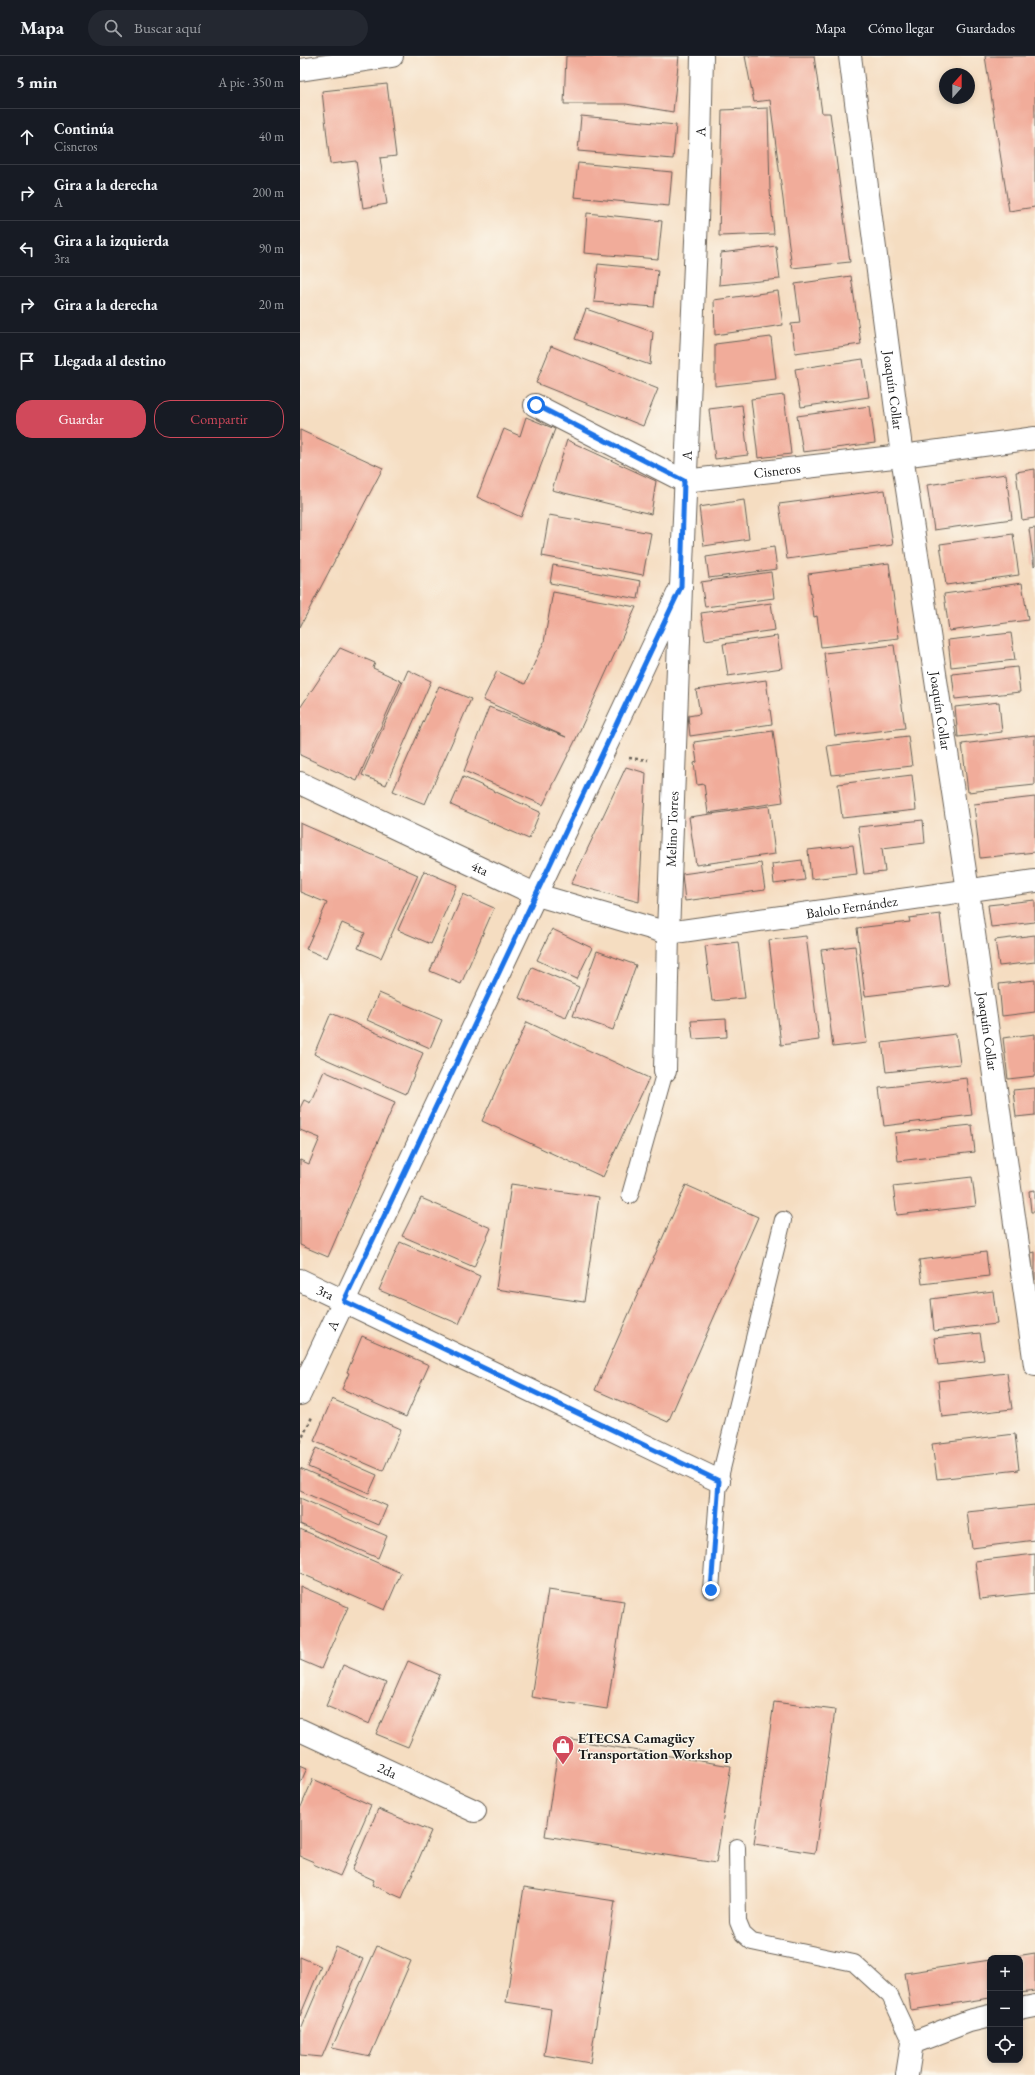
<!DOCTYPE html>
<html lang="es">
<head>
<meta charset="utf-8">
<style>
  :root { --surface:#171b24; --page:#242831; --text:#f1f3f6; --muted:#9ea1a6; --line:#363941; --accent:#d1495b }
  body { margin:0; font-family:"EB Garamond",serif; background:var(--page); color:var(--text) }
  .controls { position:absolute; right:12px; bottom:12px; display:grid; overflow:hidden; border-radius:8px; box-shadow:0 2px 6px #0003 }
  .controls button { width:36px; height:36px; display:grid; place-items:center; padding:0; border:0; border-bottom:1px solid var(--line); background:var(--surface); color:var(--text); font:20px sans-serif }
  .compass { position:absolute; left:639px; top:12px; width:36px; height:36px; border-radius:50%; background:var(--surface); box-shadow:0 2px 6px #0003; rotate:21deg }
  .stop { position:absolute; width:12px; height:12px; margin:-9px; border:3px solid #1a73e8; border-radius:50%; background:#fff }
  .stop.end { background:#1a73e8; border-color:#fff; box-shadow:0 1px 4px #0008 }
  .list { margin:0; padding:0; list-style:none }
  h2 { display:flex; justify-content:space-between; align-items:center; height:52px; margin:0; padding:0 16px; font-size:17px }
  h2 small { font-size:13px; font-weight:400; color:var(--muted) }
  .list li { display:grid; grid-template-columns:26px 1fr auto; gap:12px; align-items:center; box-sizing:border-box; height:56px; padding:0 16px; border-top:1px solid var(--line) }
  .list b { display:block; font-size:15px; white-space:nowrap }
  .list p { margin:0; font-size:13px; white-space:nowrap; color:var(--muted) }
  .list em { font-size:13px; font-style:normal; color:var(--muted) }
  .actions { display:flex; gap:8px; padding:12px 16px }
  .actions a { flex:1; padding:9px 0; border:1px solid var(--accent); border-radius:16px; text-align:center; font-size:14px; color:var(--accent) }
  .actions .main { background:var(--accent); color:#fff }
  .icon { flex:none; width:22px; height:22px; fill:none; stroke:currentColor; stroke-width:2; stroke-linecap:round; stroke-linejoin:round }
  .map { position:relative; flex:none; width:735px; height:2019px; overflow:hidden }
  header { display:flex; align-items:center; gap:24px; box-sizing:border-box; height:56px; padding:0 20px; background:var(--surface); border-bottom:1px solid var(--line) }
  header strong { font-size:19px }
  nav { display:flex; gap:22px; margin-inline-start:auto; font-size:14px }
  .search { width:280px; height:36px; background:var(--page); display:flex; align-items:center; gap:10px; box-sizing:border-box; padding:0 14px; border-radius:22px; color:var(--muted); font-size:15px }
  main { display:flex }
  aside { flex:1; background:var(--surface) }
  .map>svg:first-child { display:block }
</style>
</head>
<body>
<header>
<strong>Mapa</strong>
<div class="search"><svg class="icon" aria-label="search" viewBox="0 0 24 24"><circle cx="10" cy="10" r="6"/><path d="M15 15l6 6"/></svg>Buscar aquí</div>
<nav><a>Mapa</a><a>Cómo llegar</a><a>Guardados</a></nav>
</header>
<main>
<aside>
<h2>5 min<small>A pie · 350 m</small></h2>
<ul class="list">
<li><svg class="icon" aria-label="ahead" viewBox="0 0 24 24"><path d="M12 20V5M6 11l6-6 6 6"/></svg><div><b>Continúa</b><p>Cisneros</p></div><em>40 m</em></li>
<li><svg class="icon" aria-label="right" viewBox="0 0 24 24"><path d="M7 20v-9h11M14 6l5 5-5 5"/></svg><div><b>Gira a la derecha</b><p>A</p></div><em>200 m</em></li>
<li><svg class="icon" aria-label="left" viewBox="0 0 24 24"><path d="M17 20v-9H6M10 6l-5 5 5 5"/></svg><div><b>Gira a la izquierda</b><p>3ra</p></div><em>90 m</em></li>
<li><svg class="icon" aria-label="right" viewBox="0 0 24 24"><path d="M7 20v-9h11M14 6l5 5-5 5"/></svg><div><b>Gira a la derecha</b></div><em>20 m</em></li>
<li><svg class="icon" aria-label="arrive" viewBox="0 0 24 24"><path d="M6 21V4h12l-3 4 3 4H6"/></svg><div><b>Llegada al destino</b></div></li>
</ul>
<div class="actions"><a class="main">Guardar</a><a>Compartir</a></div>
</aside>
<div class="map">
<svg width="735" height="2019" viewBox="0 0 735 2019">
  <rect width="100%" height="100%" fill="#fbf7ec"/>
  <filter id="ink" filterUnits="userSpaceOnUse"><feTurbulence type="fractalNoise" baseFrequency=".025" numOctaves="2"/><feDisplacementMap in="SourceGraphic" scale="8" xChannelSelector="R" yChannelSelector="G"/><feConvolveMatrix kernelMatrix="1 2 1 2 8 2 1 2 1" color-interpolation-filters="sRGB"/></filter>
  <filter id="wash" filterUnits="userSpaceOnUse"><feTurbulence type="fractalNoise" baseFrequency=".012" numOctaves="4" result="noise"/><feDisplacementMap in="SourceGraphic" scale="16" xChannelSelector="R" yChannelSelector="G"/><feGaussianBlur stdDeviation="0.9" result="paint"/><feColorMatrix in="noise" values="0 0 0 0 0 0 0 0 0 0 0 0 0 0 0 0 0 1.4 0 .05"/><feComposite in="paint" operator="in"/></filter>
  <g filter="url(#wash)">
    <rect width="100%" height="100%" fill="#f5ddc1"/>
    <g id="blocks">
      <!-- building -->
      <g fill="#f1ac9a">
        <path d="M266 0H379L373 56 326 48H264Z"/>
        <path d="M445 0H514L522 57H530L550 206 492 212 470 44 454 46Z"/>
        <path d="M685 0H735V151L709 155Z"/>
        <path d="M87 28 96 100 80 102 87 148 63 152 56 105 30 108 22 35Z"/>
        <path d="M468 52 470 135 474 178 419 180 422 54Z"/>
        <path d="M281 60 376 69 373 103 278 95Z"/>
        <path d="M278 107 372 116 369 150 274 141Z"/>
        <path d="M287 157 362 165 358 203 284 197Z"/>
        <path d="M476 190 480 223 419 229 421 197Z"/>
        <path d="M298 208 358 214 354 251 294 246Z"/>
        <path d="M551 220 561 288 495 297 491 268 500 267 495 228Z"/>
        <path d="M478 235 483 269 415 279 414 244Z"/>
        <path d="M286 253 353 276 350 309 275 283Z"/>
        <path d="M471 281 476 323 415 330V288Z"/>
        <path d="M251 290 358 333 343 370 236 327Z"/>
        <path d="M563 303 569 341 501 351 495 313Z"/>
        <path d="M484 339 491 398 458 402 451 343Z"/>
        <path d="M442 349 448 399 415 403 409 353Z"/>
        <path d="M570 350 575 387 503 396 497 360Z"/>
        <path d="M226 361 255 373 221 461 177 441 204 373 220 380Z"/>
        <path d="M0 374 83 412 0 571Z"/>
        <path d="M267 384 356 425 351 458 252 434Z"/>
        <path d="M735 413V462L722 464 716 416Z"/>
        <path d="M706 418 712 463 634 474 627 429Z"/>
        <path d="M585 434 593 489 487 503 479 448Z"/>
        <path d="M444 444 449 483 404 490 399 451Z"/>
        <path d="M249 459 351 477 343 519 242 500Z"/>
        <path d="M735 472V509L734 510 729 473Z"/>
        <path d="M713 478 719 519 646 529 640 488Z"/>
        <path d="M474 491 477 513 409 522 406 501Z"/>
        <path d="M589 507 599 582 521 591 517 560 514 561 508 518Z"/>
        <path d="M253 509 341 525 338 543 250 527Z"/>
        <path d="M471 516 474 542 405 551 401 526Z"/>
        <path d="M722 527 728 564 649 575 644 538Z"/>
        <path d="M253 536 336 551 275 685 243 749 164 715 189 651 266 681 183 644 197 615 225 628 244 586Z"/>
        <path d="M471 547 475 574 405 584 401 557Z"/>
        <path d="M711 577 715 604 651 611 648 584Z"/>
        <path d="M477 580 482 612 428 620 423 588Z"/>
        <path d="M594 589 605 672 535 680 524 597Z"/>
        <path d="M40 592 75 607 73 612 101 625 57 725 0 699V652Z"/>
        <path d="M717 611 720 636 655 643 652 618Z"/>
        <path d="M108 614 131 625 86 729 62 719Z"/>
        <path d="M466 624 472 668 390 680 388 660 400 658 396 634Z"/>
        <path d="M139 630 171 643 125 748 93 735Z"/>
        <path d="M699 646 702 676 658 681 655 651Z"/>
        <path d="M473 675 483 746 408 757 404 728 397 729 394 707 397 706 394 686Z"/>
        <path d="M735 679V729L668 736 662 688Z"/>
        <path d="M608 680 612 710 532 719 527 690Z"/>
        <path d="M326 711 346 717 339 846 271 828Z"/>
        <path d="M612 719 616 754 542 762 538 728Z"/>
        <path d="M163 721 240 756 229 783 151 749Z"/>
        <path d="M735 741V796L680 802 674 748Z"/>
        <path d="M469 750 475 798 396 809 389 761Z"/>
        <path d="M623 764 625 787 582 792 585 816 564 818 558 771Z"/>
        <path d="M0 767 118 819 81 902 58 892 65 877 42 867 27 902 6 893 27 847 0 836Z"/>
        <path d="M553 789 557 818 511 823 508 794Z"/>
        <path d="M502 804 505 824 474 828 472 808Z"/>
        <path d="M461 807 465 834 385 845 382 818Z"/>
        <path d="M124 815 157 829 131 888 98 874Z"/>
        <path d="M163 838 194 852 161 928 130 915Z"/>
        <path d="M735 844V866L691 871 688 849Z"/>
        <path d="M640 858 649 930 565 940 557 872 610 866 609 862Z"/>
        <path d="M252 873 292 892 277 923 237 904Z"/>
        <path d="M735 879V906L699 910 695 884Z"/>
        <path d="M506 880 519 984 481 989 469 884Z"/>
        <path d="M438 886 445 942 412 945 405 890Z"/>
        <path d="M555 890 567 987 533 991 521 894Z"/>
        <path d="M297 895 336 909 313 974 273 960Z"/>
        <path d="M232 911 279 931 266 961 219 942Z"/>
        <path d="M735 924V956L702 960 699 928Z"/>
        <path d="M79 937 142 964 130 992 67 964Z"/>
        <path d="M31 957 123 997 106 1038 14 998Z"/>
        <path d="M426 963 427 981 393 983 391 965Z"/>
        <path d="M227 966 349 1022 303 1121 182 1065Z"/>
        <path d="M656 978 660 1008 586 1016 582 987Z"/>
        <path d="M735 978V1020L708 1023 703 982Z"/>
        <path d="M24 1015 95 1046 28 1201 0 1189V1104L9 1108 20 1082 0 1074V1052L4 1044 10 1047Z"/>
        <path d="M667 1022 672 1059 584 1070 579 1032Z"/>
        <path d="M735 1032V1059L716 1061 713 1034Z"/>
        <path d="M672 1069 675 1096 598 1105 595 1077Z"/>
        <path d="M672 1121 676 1150 597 1159 593 1130Z"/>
        <path d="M211 1128 299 1141 284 1246 196 1233Z"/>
        <path d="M386 1129 458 1161 368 1366 295 1334Z"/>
        <path d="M735 1134V1156H731L729 1135Z"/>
        <path d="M121 1142 191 1172 174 1211 102 1180Z"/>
        <path d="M100 1186 180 1220 159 1268 79 1234Z"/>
        <path d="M686 1196 689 1220 622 1228 619 1204Z"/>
        <path d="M735 1196V1224H734L731 1197Z"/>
        <path d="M693 1235 697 1268 634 1275 631 1243Z"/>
        <path d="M680 1277 684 1304 638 1309 634 1282Z"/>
        <path d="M62 1280 129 1309 106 1361 42 1333 49 1317 47 1316Z"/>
        <path d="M707 1317 712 1353 642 1361 638 1325Z"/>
        <path d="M32 1343 101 1373 83 1415 14 1385Z"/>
        <path d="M715 1378 719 1414 637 1423 632 1388Z"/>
        <path d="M16 1392 77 1419 69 1437 8 1411Z"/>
        <path d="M0 1412 87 1450 79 1469 0 1435Z"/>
        <path d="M0 1442 87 1480 78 1502 0 1468Z"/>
        <path d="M735 1449V1484L672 1492 667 1456Z"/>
        <path d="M0 1473 101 1517 85 1554 0 1517Z"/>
        <path d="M735 1498V1537L680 1543 675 1505Z"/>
        <path d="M0 1530 48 1551 21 1613 0 1604Z"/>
        <path d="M248 1534 324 1545 307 1653 231 1641Z"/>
        <path d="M108 1605 140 1619 108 1691 76 1678Z"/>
        <path d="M43 1609 86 1627 69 1668 26 1650Z"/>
        <path d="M474 1646 535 1654 515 1797 454 1788Z"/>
        <path d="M260 1682 431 1710 416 1807 245 1780Z"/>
        <path d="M0 1709 7 1712 0 1728Z"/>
        <path d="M13 1723 71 1749 40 1820 13 1808 14 1806 0 1800V1753Z"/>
        <path d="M78 1753 131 1775 102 1842 72 1829 74 1824 52 1814Z"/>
        <path d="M224 1831 315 1845 290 2007 244 1999 251 1953 206 1946Z"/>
        <path d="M77 1890 111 1905 70 2000 32 1992Z"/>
        <path d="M36 1891 63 1903 22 2001 0 1999V1975Z"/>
        <path d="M735 1897V1935L720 1937V1902L710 1901Z"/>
        <path d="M0 1901 21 1910 0 1960Z"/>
        <path d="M690 1904V1942L611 1954 605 1917Z"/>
      </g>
    </g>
  </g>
  <g filter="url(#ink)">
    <use href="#blocks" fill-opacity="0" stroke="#686056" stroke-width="1"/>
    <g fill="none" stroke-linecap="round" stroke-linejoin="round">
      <!-- lane casing -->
      <g stroke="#686056" stroke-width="18">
        <g id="lane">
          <path d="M330 1139 365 1015"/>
          <path d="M411 1534 419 1425 483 1164"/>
          <path d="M437 1791 438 1866 443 1878 452 1886 554 1907 590 1940 612 1987"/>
        </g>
      </g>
      <!-- street casing -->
      <g stroke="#686056" stroke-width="24">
        <g id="street">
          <path id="s1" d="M550 0 602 400 668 835 735 1309"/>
          <path id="s2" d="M235 349 384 425 602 400 735 382"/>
          <path id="s3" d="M0 727 237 839 368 877 735 825"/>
          <path id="s4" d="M365 1015 368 877 381 531"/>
          <path id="s5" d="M0 1224 419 1425"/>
          <path id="s6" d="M0 1674 175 1755"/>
          <path d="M720 1953 735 1950"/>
          <path d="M607 2019 612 1987 669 1965 690 1960"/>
        </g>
      </g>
      <!-- secondary casing -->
      <g stroke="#686056" stroke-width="24">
        <g id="secondary">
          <path id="s7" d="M0 1338 381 531 400 93 402 0"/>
        </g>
      </g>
      <!-- primary casing -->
      <g stroke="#686056" stroke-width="24">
        <path id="primary" d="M0 14 92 0"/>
      </g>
      <!-- path -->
      <g stroke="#686056" stroke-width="2.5" stroke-dasharray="3 3" stroke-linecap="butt">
        <path d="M329 702 348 704"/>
        <path d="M0 1386 12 1361"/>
      </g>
      <!-- lane -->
      <use href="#lane" stroke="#fff" stroke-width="16"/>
      <!-- street -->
      <use href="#street" stroke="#fff" stroke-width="22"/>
      <!-- secondary -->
      <use href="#secondary" stroke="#fff" stroke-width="22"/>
      <!-- primary -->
      <use href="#primary" stroke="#fff" stroke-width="22"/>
    </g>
  </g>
  <g fill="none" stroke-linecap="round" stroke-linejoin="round" filter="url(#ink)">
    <!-- route -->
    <path stroke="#1a73e8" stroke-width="5" d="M236 349 384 425 381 531 44 1245 419 1425 411 1534"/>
  </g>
  <!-- icons -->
  <defs>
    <g id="shop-pin" transform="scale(1.15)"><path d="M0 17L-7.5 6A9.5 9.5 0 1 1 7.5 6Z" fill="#d1495b" stroke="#fbf7ec"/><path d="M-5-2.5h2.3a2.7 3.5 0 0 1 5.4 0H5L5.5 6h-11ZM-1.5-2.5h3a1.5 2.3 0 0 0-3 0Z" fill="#fff"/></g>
  </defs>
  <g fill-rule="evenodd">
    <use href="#shop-pin" x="263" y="1690"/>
  </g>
  <g text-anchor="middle" stroke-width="3" stroke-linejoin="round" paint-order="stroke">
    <!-- street labels -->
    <g font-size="14" fill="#1c1c1c" stroke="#fbf7ec">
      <text dy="5" stroke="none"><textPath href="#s7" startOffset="1348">A</textPath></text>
      <text dy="5" stroke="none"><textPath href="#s1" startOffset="337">Joaquín Collar</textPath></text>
      <text dy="5" stroke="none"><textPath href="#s7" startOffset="1024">A</textPath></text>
      <text dy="5" stroke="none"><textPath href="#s2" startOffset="261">Cisneros</textPath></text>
      <text dy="5" stroke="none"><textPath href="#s1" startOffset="661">Joaquín Collar</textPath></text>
      <text dy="5" stroke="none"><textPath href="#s4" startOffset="242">Melino Torres</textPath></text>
      <text dy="5" stroke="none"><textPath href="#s3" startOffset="199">4ta</textPath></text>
      <text dy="5" stroke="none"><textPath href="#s3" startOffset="584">Balolo Fernández</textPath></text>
      <text dy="5" stroke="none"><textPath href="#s1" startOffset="985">Joaquín Collar</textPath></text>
      <text dy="5" stroke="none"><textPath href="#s5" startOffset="28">3ra</textPath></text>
      <text dy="5" stroke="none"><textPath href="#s7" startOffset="76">A</textPath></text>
      <text dy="5" stroke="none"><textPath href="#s6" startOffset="96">2da</textPath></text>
    </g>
    <!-- poi labels -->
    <g font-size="14" font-weight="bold" fill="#1c1c1c" stroke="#fbf7ec" text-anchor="start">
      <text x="278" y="1687">ETECSA Camagüey<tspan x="278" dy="16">Transportation Workshop</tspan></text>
    </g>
  </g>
</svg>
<div class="controls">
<button>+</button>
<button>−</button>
<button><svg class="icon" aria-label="locate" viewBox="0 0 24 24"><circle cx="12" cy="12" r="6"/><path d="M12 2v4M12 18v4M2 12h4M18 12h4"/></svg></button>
</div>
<svg class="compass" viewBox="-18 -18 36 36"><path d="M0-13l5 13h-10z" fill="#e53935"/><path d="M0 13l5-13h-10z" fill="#9ea1a6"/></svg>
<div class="stop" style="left:236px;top:349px"></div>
<div class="stop end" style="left:411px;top:1534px"></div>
</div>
</main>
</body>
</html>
